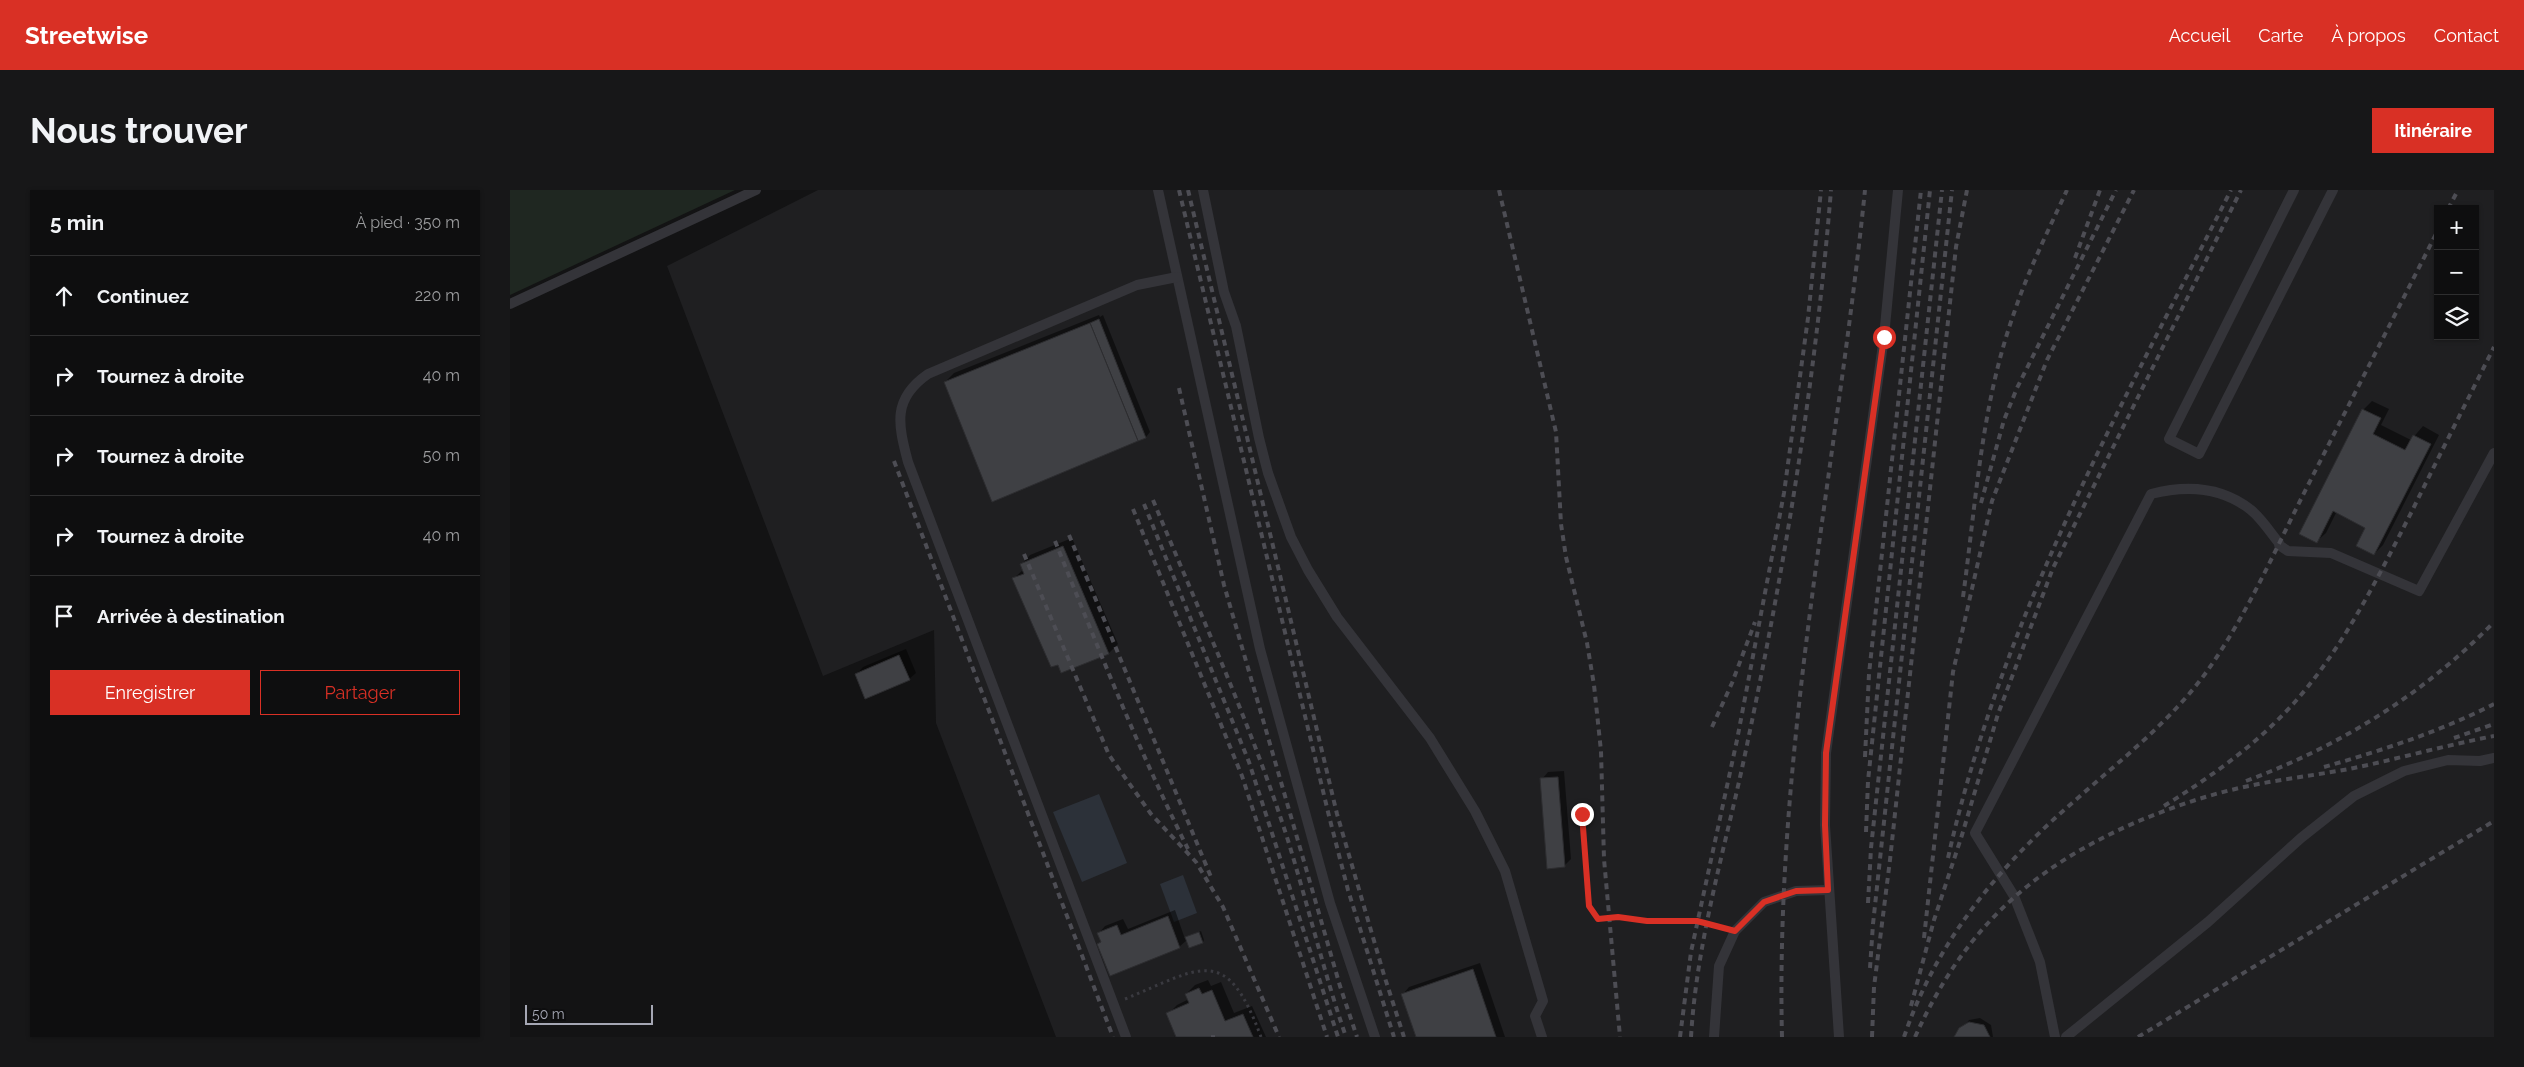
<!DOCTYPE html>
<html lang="fr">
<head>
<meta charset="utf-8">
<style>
  :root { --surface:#0e0e0f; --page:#171718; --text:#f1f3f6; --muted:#9b9c9e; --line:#2e2e2f; --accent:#d93025 }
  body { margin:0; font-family:Raleway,sans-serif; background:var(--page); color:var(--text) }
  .controls { position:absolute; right:15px; top:15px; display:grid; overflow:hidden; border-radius:0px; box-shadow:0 1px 4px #0004 }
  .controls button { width:45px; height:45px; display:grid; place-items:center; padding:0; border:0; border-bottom:1px solid var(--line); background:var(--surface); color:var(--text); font:25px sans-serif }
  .scale { position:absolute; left:15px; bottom:12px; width:128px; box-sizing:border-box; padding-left:5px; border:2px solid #a5a7b4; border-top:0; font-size:14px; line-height:18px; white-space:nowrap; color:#a5a7b4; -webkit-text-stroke:4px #0e0e0f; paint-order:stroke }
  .stop { position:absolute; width:15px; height:15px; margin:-11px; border:4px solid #d93025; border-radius:50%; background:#fff }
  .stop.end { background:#d93025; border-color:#fff; box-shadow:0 1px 5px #0008 }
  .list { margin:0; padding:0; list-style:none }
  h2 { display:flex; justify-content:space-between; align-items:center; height:65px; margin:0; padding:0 20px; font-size:21px }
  h2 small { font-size:16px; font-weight:400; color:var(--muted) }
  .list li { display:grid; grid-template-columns:32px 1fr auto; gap:15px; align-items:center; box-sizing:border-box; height:80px; padding:0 20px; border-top:1px solid var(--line) }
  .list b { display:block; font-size:19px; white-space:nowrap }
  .list em { font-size:16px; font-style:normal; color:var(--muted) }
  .actions { display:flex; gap:10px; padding:15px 20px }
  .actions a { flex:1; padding:11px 0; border:1px solid var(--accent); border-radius:0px; text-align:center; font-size:18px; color:var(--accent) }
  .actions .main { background:var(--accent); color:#fff }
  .icon { flex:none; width:28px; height:28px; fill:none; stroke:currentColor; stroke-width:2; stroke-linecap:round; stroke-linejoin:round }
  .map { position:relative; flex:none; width:1984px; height:847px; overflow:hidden; border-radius:0px }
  header { display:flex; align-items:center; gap:30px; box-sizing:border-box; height:70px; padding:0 25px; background:var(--accent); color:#fff }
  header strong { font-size:24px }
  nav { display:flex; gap:28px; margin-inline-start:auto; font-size:18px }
  .intro { display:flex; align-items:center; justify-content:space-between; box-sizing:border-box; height:120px; padding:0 30px }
  h1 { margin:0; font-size:35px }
  .button { padding:12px 22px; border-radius:0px; background:var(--accent); color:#fff; font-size:18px; font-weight:700 }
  main { display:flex; gap:30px; padding:0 30px }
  aside { flex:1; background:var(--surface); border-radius:0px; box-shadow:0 1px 4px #0004 }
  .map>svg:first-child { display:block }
</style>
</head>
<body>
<header>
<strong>Streetwise</strong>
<nav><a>Accueil</a><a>Carte</a><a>À propos</a><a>Contact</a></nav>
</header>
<div class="intro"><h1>Nous trouver</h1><a class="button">Itinéraire</a></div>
<main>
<aside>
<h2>5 min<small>À pied · 350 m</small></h2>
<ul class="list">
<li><svg class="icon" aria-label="ahead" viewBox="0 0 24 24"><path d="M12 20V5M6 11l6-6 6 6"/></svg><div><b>Continuez</b></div><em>220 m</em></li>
<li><svg class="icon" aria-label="right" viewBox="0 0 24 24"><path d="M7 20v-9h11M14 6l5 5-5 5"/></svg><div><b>Tournez à droite</b></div><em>40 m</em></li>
<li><svg class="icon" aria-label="right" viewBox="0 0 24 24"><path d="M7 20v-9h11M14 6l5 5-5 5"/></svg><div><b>Tournez à droite</b></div><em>50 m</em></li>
<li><svg class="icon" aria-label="right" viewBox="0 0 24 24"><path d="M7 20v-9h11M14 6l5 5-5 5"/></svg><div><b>Tournez à droite</b></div><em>40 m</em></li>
<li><svg class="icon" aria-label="arrive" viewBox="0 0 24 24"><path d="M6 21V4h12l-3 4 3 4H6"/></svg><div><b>Arrivée à destination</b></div></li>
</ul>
<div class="actions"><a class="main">Enregistrer</a><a>Partager</a></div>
</aside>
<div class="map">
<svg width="1984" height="847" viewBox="0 0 1984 847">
  <rect width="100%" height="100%" fill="#131314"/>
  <!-- built -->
  <path fill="#1f1f21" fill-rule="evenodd" d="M308 0H1984V847H546L426 533 424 440 313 486 157 76ZM1928 19H1965V146H1928Z"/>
  <!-- green -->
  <path fill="#1f2721" d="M0 0H225L0 105Z"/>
  <!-- water -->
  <g fill="#2c3139">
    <path d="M589 604 617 673 572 692 543 622Z"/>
    <path d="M673 685 687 723 664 732 650 694Z"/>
  </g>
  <!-- shadow -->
  <g fill="#0007">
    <path d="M589 125 590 127 593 125 640 242 636 247 483 310 435 192 444 183Z"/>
    <path d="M1862 211 1879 219 1871 235 1901 250 1913 236 1929 245 1873 355 1864 364 1857 337 1827 321 1816 343 1807 351 1791 343 1853 220Z"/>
    <path d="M562 348 608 454 599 463 552 482 503 389 514 379 512 374 520 365Z"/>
    <path d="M396 459 406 483 399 489 347 484 353 477Z"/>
    <path d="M1054 581 1061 669 1054 676 1032 589 1038 582Z"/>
    <path d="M665 720 675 749 691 741 694 750 693 752 679 757 677 750 669 757 592 751 589 743 595 736 613 729 618 739Z"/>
    <path d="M970 773 995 847H908L893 804 899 797Z"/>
    <path d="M698 790 701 796 711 792 724 823 742 816 756 847H664L667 846 658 824 667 815 679 809 676 804 685 795Z"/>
    <path d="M1470 828 1481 835 1483 847H1446L1459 830Z"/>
  </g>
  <!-- building -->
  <g fill="#3f4044" stroke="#2d2d30">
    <path d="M589 129 636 248 628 251 580 133Z"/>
    <path d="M580 133 628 251 482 312 434 192Z"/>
    <path d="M1852 219 1871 228 1863 244 1895 260 1903 245 1921 254 1864 365 1846 356 1855 338 1823 321 1807 353 1789 344Z"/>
    <path d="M553 356 599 464 551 483 548 475 541 477 502 388 514 384 510 374Z"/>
    <path d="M389 465 400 490 355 509 345 484Z"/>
    <path d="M1048 587 1055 677 1037 679 1030 588Z"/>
    <path d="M658 726 670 758 600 786 587 754 591 752 587 743 607 735 611 745Z"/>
    <path d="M689 742 693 753 679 758 675 747Z"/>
    <path d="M963 779 986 847H906L891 804Z"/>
    <path d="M689 798 692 804 702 800 715 831 733 824 743 847H666L656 823 679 813 675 804Z"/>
    <path d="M1459 832 1474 835 1480 847H1444L1449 838Z"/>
  </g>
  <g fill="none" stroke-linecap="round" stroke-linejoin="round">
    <!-- path -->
    <g stroke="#3a3a40" stroke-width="3" stroke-dasharray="2.5 4" stroke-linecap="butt">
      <path d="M1071 624 1079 717 1083 724 1089 729C1106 727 1122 730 1139 731 1165 732 1187 730 1213 737"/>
      <path d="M615 809C691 778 716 752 751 847"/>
    </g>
    <!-- service -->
    <g stroke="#343439" stroke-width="10">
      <path d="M648 0 750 459 820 713 865 847"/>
      <path d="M693 0 714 102 726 136 749 248 758 283 781 347 798 380 827 427 920 548 965 621 995 681 1033 811 1025 826 1032 847"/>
      <path d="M1784 0 1659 249 1689 264 1823 0"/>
      <path d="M0 114 246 0"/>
      <path d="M616 847 398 272C388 234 382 209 418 184L627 95 667 87"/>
      <path d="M1204 847 1209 776 1225 741 1254 712 1286 701 1318 700"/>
      <path d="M1329 847 1315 635 1316 563 1374 147 1388 0"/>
      <path d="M1545 847 1530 772 1504 706 1465 643 1641 304C1676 295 1712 297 1741 320 1752 329 1760 342 1769 353V355L1778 361 1821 363 1909 401 1984 263"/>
      <path d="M1556 847 1698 732 1791 648 1844 606 1894 581 1938 570 1970 571 1984 568"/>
    </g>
    <!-- rail -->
    <g stroke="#4d4d54" stroke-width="4" stroke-dasharray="6 5" stroke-linecap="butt">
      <path d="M669 0 819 626 838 700 884 847"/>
      <path d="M678 0 827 624 874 785 894 847"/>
      <path d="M989 0 1046 242 1051 334 1056 367 1077 453 1084 495 1091 561 1094 669 1110 847"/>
      <path d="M1938 19 1948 0"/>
      <path d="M1565 68 1590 0"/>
      <path d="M669 198 714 395 830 796 847 847"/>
      <path d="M384 271 603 847"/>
      <path d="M643 310C689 421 739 530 776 644 797 711 813 780 836 847"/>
      <path d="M1471 313 1494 230 1507 198 1606 0"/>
      <path d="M634 314 739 572 828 847"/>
      <path d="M623 319 732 586 817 847"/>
      <path d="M559 345 701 687"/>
      <path d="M545 351C587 455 628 559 678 659"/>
      <path d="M514 364 599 565 641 624 686 672 713 717 769 847"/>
      <path d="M1453 407C1466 313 1471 217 1503 126 1517 83 1538 41 1557 0"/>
      <path d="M1202 537 1222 493 1245 432"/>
      <path d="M1944 548 1984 534"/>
      <path d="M1355 567 1359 484 1411 0"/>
      <path d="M1814 577C1873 560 1929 542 1984 514"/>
      <path d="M1736 591C1830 556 1914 504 1984 432"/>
      <path d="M1654 616C1702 586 1746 555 1784 513 1834 457 1867 389 1901 323 1928 268 1956 213 1984 157"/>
      <path d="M1356 642 1358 591 1420 0"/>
      <path d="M1438 668C1492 427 1611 217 1721 0"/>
      <path d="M1358 713 1361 658 1432 0"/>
      <path d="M1414 748 1443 482 1482 311 1537 170 1624 0"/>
      <path d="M1360 778 1363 734 1442 0"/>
      <path d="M1401 816 1424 730 1452 645 1488 524 1543 378 1731 0"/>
      <path d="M703 845V847"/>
      <path d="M1170 847 1181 762 1227 550 1274 303 1298 128 1311 0"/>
      <path d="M1181 847C1187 746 1218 649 1238 550 1276 369 1306 185 1321 0"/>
      <path d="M1272 847C1265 562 1326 282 1355 0"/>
      <path d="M1362 847 1364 797 1380 670 1446 57 1457 0"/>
      <path d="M1394 847C1425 754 1488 677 1561 614 1608 572 1657 535 1695 484 1734 430 1762 367 1792 307 1837 218 1883 129 1928 40"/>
      <path d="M1405 847C1453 741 1518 680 1624 633 1655 620 1688 608 1721 600 1761 590 1803 586 1844 578 1891 568 1937 555 1984 546"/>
      <path d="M1628 847 1984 631"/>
    </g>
  </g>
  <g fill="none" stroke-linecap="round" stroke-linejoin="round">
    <!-- route -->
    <path stroke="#d93025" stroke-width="6" d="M1072 624 1079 716 1088 729 1108 727 1137 731H1187L1225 741 1254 712 1286 701 1318 700 1315 635 1316 563 1374 147"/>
  </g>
</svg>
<div class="controls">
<button>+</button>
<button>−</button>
<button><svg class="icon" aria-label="layers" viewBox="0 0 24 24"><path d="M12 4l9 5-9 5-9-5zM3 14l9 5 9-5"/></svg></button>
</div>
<div class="scale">50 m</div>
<div class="stop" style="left:1374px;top:147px"></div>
<div class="stop end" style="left:1072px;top:624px"></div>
</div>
</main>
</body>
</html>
